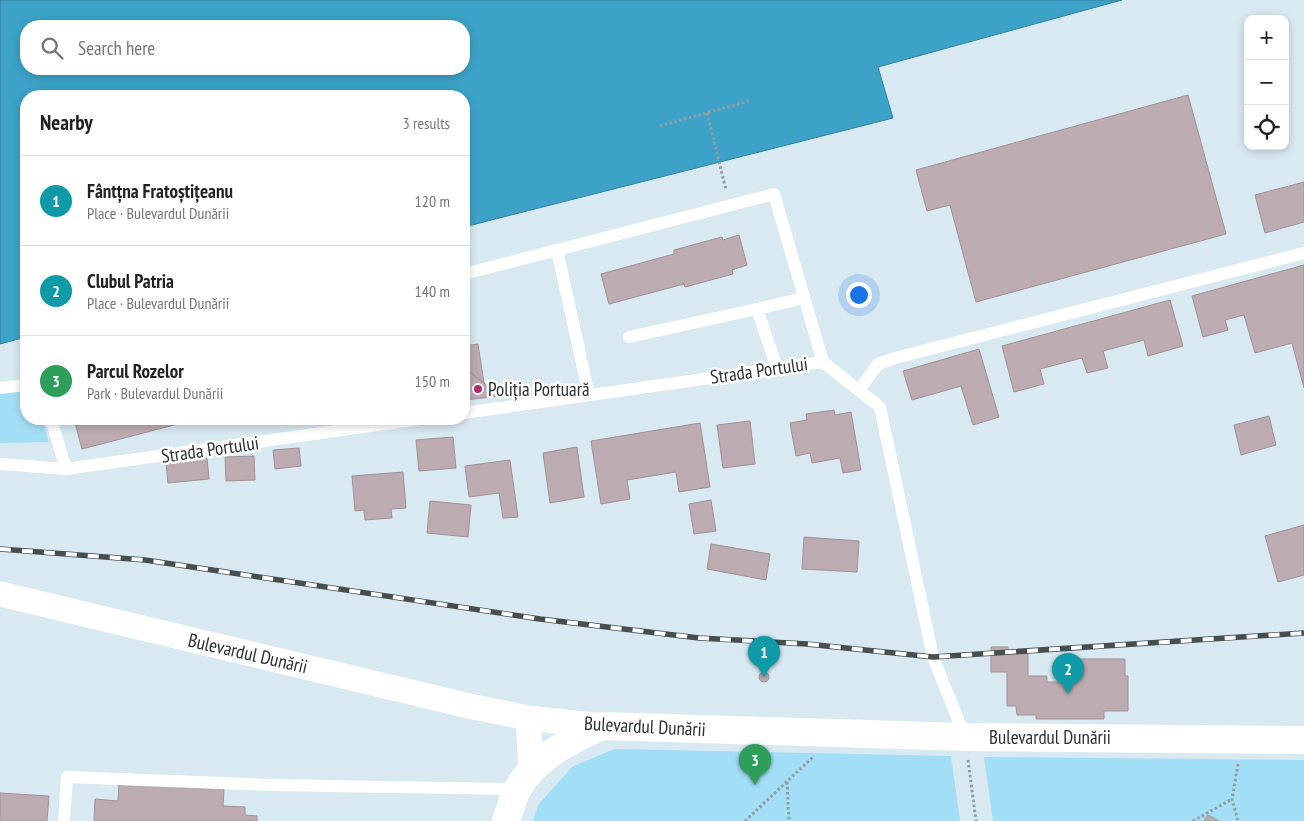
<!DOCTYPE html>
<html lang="en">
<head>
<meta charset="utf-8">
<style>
  :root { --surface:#fff; --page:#f6f6f6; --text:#202124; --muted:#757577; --line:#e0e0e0; --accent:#b22d73 }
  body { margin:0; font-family:"PT Sans Narrow",sans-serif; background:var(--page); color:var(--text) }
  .controls { position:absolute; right:15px; top:15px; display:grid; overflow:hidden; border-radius:10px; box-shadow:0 2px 8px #0003 }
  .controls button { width:45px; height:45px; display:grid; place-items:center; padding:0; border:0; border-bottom:1px solid var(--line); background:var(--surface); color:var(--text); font:25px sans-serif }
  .you { position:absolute; left:858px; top:294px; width:18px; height:18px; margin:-12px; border:4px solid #fff; border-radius:50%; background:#1a73e8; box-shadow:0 0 0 8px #1a73e833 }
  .badge { display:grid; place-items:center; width:32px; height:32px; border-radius:50%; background:var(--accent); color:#fff; font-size:16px; font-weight:700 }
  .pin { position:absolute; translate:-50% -41px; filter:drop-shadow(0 1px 2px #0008) }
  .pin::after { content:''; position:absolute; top:26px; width:18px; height:15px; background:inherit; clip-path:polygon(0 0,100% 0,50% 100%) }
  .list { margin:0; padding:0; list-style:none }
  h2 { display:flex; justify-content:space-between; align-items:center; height:65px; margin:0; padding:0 20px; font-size:21px }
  h2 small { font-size:16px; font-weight:400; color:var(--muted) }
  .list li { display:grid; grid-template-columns:32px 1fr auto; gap:15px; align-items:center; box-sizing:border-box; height:90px; padding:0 20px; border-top:1px solid var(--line) }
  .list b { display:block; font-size:19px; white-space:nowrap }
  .list p { margin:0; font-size:16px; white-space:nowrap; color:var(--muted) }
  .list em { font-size:16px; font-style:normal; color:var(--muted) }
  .icon { flex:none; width:28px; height:28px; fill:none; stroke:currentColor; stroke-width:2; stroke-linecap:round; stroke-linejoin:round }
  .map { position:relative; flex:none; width:1304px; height:821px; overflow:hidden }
  .search { position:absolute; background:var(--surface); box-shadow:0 2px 8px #0003; left:20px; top:20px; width:450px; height:55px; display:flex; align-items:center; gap:12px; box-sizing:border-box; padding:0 18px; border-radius:20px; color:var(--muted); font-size:19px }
  .panel { position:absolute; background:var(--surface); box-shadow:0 2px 8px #0003; left:20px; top:90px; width:450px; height:335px; border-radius:20px }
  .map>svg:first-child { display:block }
</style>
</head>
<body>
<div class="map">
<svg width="1304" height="821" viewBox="0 0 1304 821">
  <rect width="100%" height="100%" fill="#d8e9f1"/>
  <!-- green -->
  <g fill="#a3def7">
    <path d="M26 380V419H42L49 442 0 443V383Z"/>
    <path d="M614 749 951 756 960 821H533L539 804 572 767Z"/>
    <path d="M984 757 1304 760V821H993Z"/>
  </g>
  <!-- water -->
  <path fill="#3ca2c7" stroke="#37809b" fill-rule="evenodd" d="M0 0H1122L878 67 893 118 464 227V96H26V337L0 344ZM26 26H464V69H26Z"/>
  <!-- building -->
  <g fill="#bcacb2" stroke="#a19197">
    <path d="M1188 95 1226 234 976 302 950 205 927 211 916 170Z"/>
    <path d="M1304 182V222L1265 233 1255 195Z"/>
    <path d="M739 235 747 265 732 270 733 274 685 287 684 284 609 304 601 274 674 254V250L722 237 723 240Z"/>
    <path d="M1304 265V388L1292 343 1255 353 1244 315 1225 320 1228 330 1203 337 1192 296Z"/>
    <path d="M1170 300 1183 346 1148 356 1144 340 1103 351 1108 368 1087 373 1082 358 1040 369 1044 384 1014 392 1002 346Z"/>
    <path d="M478 344 484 383 464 368V346Z"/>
    <path d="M979 349 999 417 973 425 961 386 912 400 903 371Z"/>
    <path d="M464 368 484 383 501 396 464 400Z"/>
    <path d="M834 410 835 415 851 412 861 470 843 473 840 458 812 463 810 453 796 456 790 423 807 420 806 414Z"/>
    <path d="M1269 416 1276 445 1241 455 1234 425Z"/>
    <path d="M74 419H197L82 449Z"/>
    <path d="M750 421 755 464 723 468 717 425Z"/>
    <path d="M700 423 710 487 679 492 676 472 627 480 630 499 601 504 591 441Z"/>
    <path d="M453 437 456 468 419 471 416 440Z"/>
    <path d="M577 447 584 497 550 503 543 453Z"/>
    <path d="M299 448 301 466 275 469 273 450Z"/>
    <path d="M254 456 255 480 226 481 225 457Z"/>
    <path d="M207 458 209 479 168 483 166 462Z"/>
    <path d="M510 460 518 517 503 518 499 493 469 497 465 466Z"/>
    <path d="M403 472 406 508 391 509 392 518 365 520 364 510 355 511 352 476Z"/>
    <path d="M711 500 716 531 694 534 689 504Z"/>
    <path d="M430 501 471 505 468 537 427 533Z"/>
    <path d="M1304 525V575L1278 582 1265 536Z"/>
    <path d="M804 537 859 541 857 572 802 569Z"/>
    <path d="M711 544 770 554 766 580 707 569Z"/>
    <path d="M991 647H1008V653H1028V676H1047V682H1062L1063 659H1125V676H1128V711H1104V719H1036V715H1017L1016 706H1007V672H991Z"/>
    <circle cx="764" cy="677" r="5"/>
    <path d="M119 784 224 789 223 806 245 807V815L257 816V821H94L95 799 118 801Z"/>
    <path d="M0 793 49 796 47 821H0Z"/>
    <path d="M1208 815 1219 821H1204Z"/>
  </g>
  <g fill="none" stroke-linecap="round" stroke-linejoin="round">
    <!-- path -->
    <g stroke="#919da3" stroke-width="3" stroke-dasharray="2.5 2.5" stroke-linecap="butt">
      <path d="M707 113 726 190"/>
      <path d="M660 126 749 101"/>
      <path d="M968 760 976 821"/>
      <path d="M1238 764 1232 799 1238 821"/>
      <path d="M787 782 789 821"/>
      <path d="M745 821 813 757"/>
      <path d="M1193 821 1232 799"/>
    </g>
    <!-- service -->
    <g stroke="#fff" stroke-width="12">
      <path d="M464 274 557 250"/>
      <path d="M757 309 804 298"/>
      <path d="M629 337 757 309 777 368"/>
      <path d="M0 388 26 385"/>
      <path d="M859 390 878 364 895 358 1304 253"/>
      <path d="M589 395 557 250 774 194 823 362"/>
      <path d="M464 413 823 362 880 407 933 657 965 737"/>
      <path d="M51 419 66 469"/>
      <path d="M0 464 66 469 420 419"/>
      <path d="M64 821 67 777 272 785 517 789"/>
    </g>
    <!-- minor -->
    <g stroke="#fff" stroke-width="25">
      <path d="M0 594 469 706 528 718 602 726"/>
      <path d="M528 718 531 770"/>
    </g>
    <!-- tertiary -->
    <path stroke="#fff" stroke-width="28" d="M506 821C510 810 513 797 518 788 537 756 570 741 602 726L965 737 1304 740"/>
    <!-- rail casing -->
    <g stroke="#464e52" stroke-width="5.5">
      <path id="rail" d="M0 549 145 560 540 619 699 638 807 644 933 657 1304 633"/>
    </g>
    <!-- rail -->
    <use href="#rail" stroke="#fff" stroke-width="4" stroke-dasharray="11" stroke-linecap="butt"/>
  </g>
  <!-- markers -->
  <circle fill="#b22d73" stroke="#fff" stroke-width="2" cx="478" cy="389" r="5"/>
  <g text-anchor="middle" stroke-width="5" stroke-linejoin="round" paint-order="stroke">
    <!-- street labels -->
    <g font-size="19" fill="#2a3134" stroke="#fff">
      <text transform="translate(759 370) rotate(-8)" y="7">Strada Portului</text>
      <text transform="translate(210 449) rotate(-8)" y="7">Strada Portului</text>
      <text transform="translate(248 653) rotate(13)" y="7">Bulevardul Dunării</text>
      <text transform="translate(645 726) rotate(3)" y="7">Bulevardul Dunării</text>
      <text x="1050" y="744">Bulevardul Dunării</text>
    </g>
    <!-- poi labels -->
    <g font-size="19" fill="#2a3134" stroke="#fff" text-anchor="start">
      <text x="488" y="396">Poliția Portuară</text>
    </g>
  </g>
</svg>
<div class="controls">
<button>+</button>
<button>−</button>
<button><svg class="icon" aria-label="locate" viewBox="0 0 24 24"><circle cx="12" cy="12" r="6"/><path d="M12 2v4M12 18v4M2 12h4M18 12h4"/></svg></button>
</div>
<div class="you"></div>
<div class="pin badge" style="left:764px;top:677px;background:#0f9aa8">1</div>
<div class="pin badge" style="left:1068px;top:694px;background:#0f9aa8">2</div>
<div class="pin badge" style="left:755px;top:785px;background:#2e9e5b">3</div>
<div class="search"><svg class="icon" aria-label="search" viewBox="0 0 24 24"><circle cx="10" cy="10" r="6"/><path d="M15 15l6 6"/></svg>Search here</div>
<section class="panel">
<h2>Nearby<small>3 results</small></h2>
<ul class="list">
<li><span class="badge" style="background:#0f9aa8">1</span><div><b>Fântțna Fratoștițeanu</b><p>Place · Bulevardul Dunării</p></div><em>120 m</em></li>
<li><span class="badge" style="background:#0f9aa8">2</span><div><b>Clubul Patria</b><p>Place · Bulevardul Dunării</p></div><em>140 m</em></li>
<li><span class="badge" style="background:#2e9e5b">3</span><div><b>Parcul Rozelor</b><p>Park · Bulevardul Dunării</p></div><em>150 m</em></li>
</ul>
</section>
</div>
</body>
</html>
